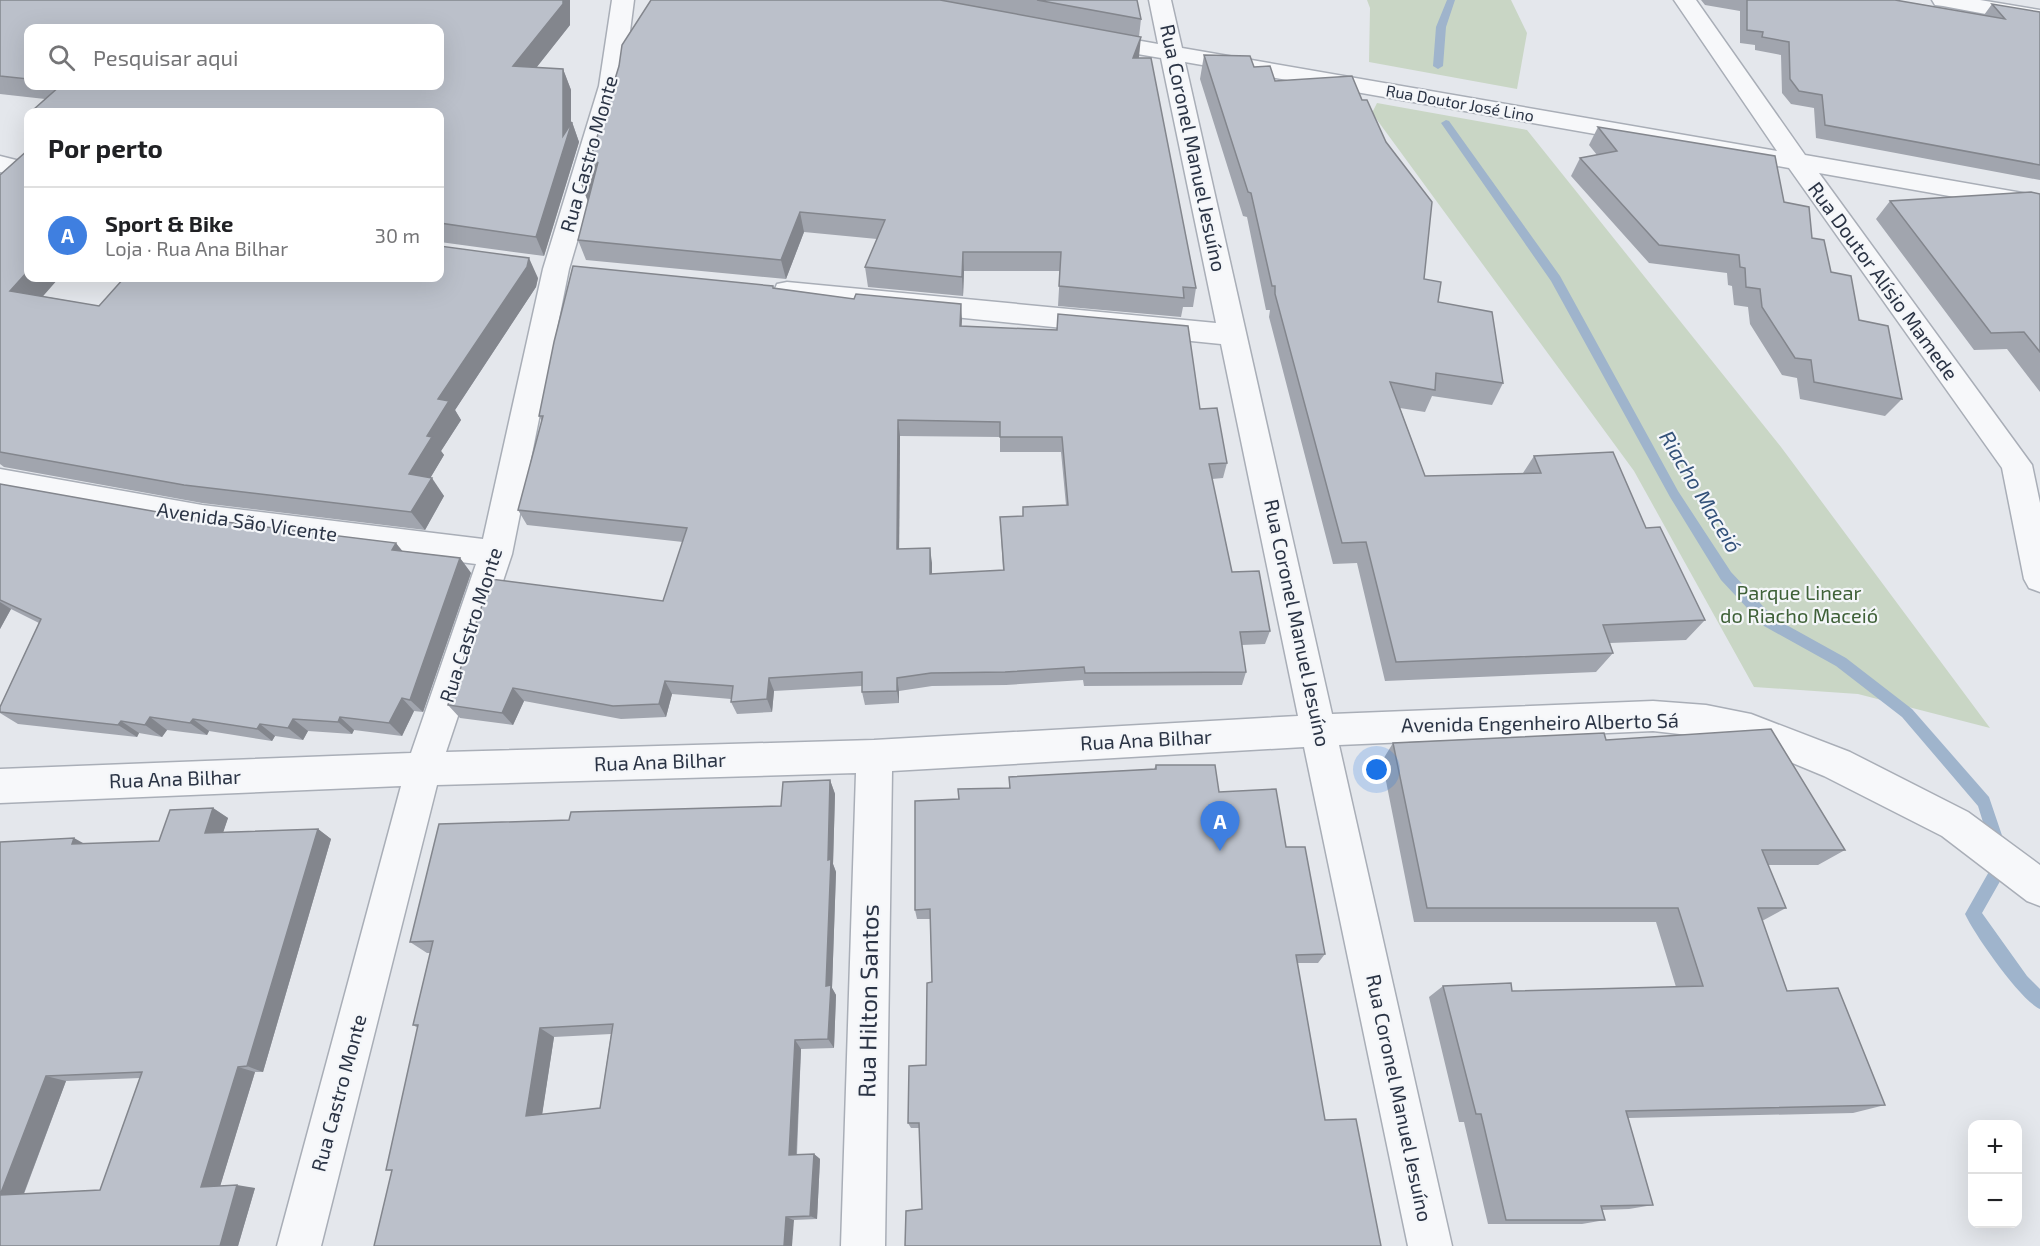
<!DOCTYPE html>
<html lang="pt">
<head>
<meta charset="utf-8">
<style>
  :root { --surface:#fff; --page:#f6f6f6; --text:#202124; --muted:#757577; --line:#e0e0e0; --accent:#2563eb }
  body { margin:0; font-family:"Exo 2",sans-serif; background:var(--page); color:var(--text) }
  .controls { position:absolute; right:18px; bottom:18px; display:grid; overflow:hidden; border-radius:12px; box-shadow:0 6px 24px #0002 }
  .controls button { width:54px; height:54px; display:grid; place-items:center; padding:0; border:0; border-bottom:2px solid var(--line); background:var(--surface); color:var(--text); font:30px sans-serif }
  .you { position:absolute; left:1377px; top:770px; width:21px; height:21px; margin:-15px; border:4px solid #fff; border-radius:50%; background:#1a73e8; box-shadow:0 0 0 9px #1a73e833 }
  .badge { display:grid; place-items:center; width:39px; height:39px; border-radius:50%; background:var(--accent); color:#fff; font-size:20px; font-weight:700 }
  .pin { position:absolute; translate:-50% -50px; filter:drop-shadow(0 2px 3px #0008) }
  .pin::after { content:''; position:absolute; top:32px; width:21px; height:18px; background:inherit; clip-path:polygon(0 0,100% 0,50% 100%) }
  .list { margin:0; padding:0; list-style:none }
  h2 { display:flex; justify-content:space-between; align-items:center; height:78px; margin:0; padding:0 24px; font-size:26px }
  h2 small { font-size:20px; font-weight:400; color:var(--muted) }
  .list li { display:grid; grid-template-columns:39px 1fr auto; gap:18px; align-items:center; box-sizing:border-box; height:96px; padding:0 24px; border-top:2px solid var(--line) }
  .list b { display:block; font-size:22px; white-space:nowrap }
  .list p { margin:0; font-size:20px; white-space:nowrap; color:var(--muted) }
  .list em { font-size:20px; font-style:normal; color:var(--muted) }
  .icon { flex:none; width:33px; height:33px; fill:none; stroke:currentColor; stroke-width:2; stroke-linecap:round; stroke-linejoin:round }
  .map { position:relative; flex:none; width:2040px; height:1246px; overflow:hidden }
  .search { position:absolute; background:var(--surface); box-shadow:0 6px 24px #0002; left:24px; top:24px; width:420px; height:66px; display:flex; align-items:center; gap:15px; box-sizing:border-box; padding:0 21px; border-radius:12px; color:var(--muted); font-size:22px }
  .panel { position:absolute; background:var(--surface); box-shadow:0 6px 24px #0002; left:24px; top:108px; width:420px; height:174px; border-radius:12px }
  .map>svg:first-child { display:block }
</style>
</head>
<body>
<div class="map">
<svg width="2040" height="1246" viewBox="0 0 2040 1246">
  <rect width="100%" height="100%" fill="#e4e7ec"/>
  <!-- green -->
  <g fill="#c9d6c5">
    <path d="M1367 0H1511L1527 33 1517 89 1369 62 1370 8Z"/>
    <path d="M1377 103 1527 130 1781 447 1990 728 1858 694 1754 687 1634 471 1372 113Z"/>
  </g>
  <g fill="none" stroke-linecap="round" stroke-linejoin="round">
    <!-- stream -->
    <g fill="#9fb4cc" fill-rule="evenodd">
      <path d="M1447 0H1455L1446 27 1443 66 1438 69 1433 66 1436 27Z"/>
      <path d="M1446 120 1449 121 1560 276 1678 491 1731 572 1774 618 1846 658 1912 709 1989 797 2011 862 1982 913 2027 976 2040 989V1009C2021 1001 1974 934 1965 914L1995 861 1978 806 1902 717 1836 666 1764 626 1721 580 1670 497 1551 281 1441 123Z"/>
    </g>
    <!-- minor casing -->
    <g stroke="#a9aeb7" stroke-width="3">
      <g id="minor">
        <path d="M612 0H634L623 86 569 269 512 554 446 752 874 740 1298 716 1221 344 787 300 777 298 774 291 777 284 787 282 1216 323 1161 58 1096 47 1088 45 1085 40 1088 35 1096 33 1158 44 1149 0H1171L1182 48 1777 151 1674 0H1696L1805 155 2040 196V212L1819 173 2032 465 2040 503V592L2029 588 2024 579 2002 468 1789 168 1185 62 1332 714 1653 701 1706 705 1751 714 1850 752 1968 812 2040 865V906L2027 901 1942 836 1824 776 1749 745 1706 737 1653 731 1339 745 1452 1246H1408L1304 747 892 771 885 1246H841L856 773 437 785 321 1246H277L401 786 0 803V769L411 753 476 564 202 529 0 493V469L202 505 483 539 543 269 599 86Z"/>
        <path d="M1932 0H1980L2040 10V24L1943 6 1935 5Z"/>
        <path d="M0 156 28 163V179L0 172Z"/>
      </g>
    </g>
    <!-- minor -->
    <use href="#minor" fill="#f7f8fa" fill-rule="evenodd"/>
  </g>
  <!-- wall -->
  <g fill="#a1a5ae" fill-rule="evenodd">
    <path d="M0 0H570V25L536 68 563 69 571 90V124L572 122 579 142 544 256 440 242V112H35L33 110 45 99 0 94ZM28 28 440 86H28Z"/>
    <path d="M651 0H1137L1141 19 1139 37V58L1196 288 1193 307H1183L1181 317 1058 306 1060 271H964L963 296 868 287 865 267 877 239 804 232 786 279 586 260 578 240 588 202 582 186Z"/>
    <path d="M1701 0H1895L1984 15 1992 4 2040 12V180L1816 138 1814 108 1791 104 1782 93 1781 55 1755 50V45L1740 43V11L1705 5Z"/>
    <path d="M1204 55 1254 67 1275 81 1424 279 1438 302 1503 383 1492 405 1432 396 1425 412 1400 408 1425 476 1523 473 1534 456 1646 528 1705 620 1686 640 1610 643 1613 653 1596 672 1385 681 1357 563 1333 564 1269 317 1270 310H1266L1247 217 1243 216 1200 79Z"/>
    <path d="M1598 127 1784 202 1812 238 1859 320 1902 399 1885 416 1800 399 1797 378 1782 375 1750 324 1748 307 1734 305 1732 286 1728 285 1727 273 1649 263 1571 176 1580 158 1597 155 1589 145Z"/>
    <path d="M0 175 42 296 99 306 538 278 536 287 455 410 461 420 441 451 444 455 430 478 444 496 425 530 202 503 4 467 0 464Z"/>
    <path d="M2040 194V392L2007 349 1974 350 1876 219 1890 201Z"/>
    <path d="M774 288 854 299 961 304V326L1200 409 1227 463 1223 478 1212 479 1232 572 1270 631 1265 644 1242 645 1246 672 1242 685 1084 686 1083 680 1006 685 932 686 899 691V703L865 705 862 692V686L774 691 772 712 737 714 731 702V699L672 694 666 717 621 719 524 701 513 725 460 718 448 705 663 601 683 542 527 525 518 510 542 421 539 416ZM900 436 1000 437V452H1061L1066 505 1023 516 1000 517 1003 570 932 574V563L899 549Z"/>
    <path d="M0 484 186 517 403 551 460 558 471 573 423 712 414 711 402 736 354 730 352 734 308 731 303 740 275 736 272 741 209 731 207 735 167 730 162 737 139 733 137 737 18 724 0 713V707L39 623 11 609 0 629Z"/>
    <path d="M1606 740 1845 850 1818 865H1768L1786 908 1762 921 1787 991 1885 1105 1853 1113 1628 1118 1653 1205 1629 1209 1602 1210 1605 1220 1582 1224H1488L1464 1122H1459L1429 997 1443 986 1512 991 1676 987 1656 922H1414L1382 761 1393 743Z"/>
    <path d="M1156 765 1219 792 1286 847 1325 954 1318 963H1297L922 1209 919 1128H911L908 1123 926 1065 932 982 930 919H917L915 910 959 799 1009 788V777L1154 769Z"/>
    <path d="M830 780 835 794 833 864 836 872 832 988 836 995 834 1048 801 1049 797 1155 814 1154 820 1159 817 1219 794 1220 386 1170 418 1028 413 1025 430 953H427L410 942 569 820 781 806ZM611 1034 600 1108 542 1114 554 1037Z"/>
    <path d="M213 808 228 818 223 832 318 829 331 839 263 1072H255L220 1186 255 1188 238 1246H0L85 844 159 841ZM140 1078 100 1190 24 1194 66 1081Z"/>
  </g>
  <!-- shaded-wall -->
  <g fill="#83868d">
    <path d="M563 0H570V25L521 87 513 66Z"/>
    <path d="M1141 37 1139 57 1131 78 1133 58Z"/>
    <path d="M563 69 571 90V126L572 122 579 142 544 256 536 237 563 136Z"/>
    <path d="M598 162 590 206 582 186Z"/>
    <path d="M800 212 804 232 786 279 781 260Z"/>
    <path d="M963 252 964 271 963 296 962 277Z"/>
    <path d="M529 258 538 278 536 287 455 410 461 420 441 451 444 455 422 492 409 474 427 436 438 399Z"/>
    <path d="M28 271V278H59L30 311 10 291Z"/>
    <path d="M961 304 962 320 961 342 960 326Z"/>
    <path d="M898 420 900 436 899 563 897 549Z"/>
    <path d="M432 478 444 496 425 530 411 512Z"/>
    <path d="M396 543 408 558 392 550Z"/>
    <path d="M930 548 932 563V588L930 574Z"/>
    <path d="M460 558 471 573 423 712 410 700Z"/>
    <path d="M0 602 11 609 0 629Z"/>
    <path d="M769 678 774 691 772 712 767 699Z"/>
    <path d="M897 678 899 691V703L897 691Z"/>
    <path d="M665 681 672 694 666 717 659 704Z"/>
    <path d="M513 688 524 701 513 725 502 713Z"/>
    <path d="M402 698 414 711 402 736 389 723Z"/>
    <path d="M150 717 167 730 162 737 145 725Z"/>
    <path d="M340 717 354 730 352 734 338 722Z"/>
    <path d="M193 719 209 731 207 735 190 723Z"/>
    <path d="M293 719 308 731 303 740 288 728Z"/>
    <path d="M121 721 139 733 137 737 118 725Z"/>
    <path d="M260 724 275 736 272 741 257 729Z"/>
    <path d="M830 780 835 794 833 864 836 872 832 988 836 995 834 1048 828 1039 826 986 828 860Z"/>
    <path d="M213 808 228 818 220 842 205 833Z"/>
    <path d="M318 829 331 839 263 1072 247 1066Z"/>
    <path d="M74 838 92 848 72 844Z"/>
    <path d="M540 1028 554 1037 541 1122 526 1116Z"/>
    <path d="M795 1040 801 1049 796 1160 789 1155Z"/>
    <path d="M238 1067 255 1072 219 1190 201 1187Z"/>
    <path d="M46 1076 66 1081 22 1198 0 1195Z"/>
    <path d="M814 1154 820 1159 817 1219 810 1216Z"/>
    <path d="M237 1185 255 1188 238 1246H220Z"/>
    <path d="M786 1217 794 1220 792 1246H784Z"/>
  </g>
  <!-- building -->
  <g fill="#bbc0ca" stroke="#83868d" stroke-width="1.5" fill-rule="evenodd">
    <path d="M0 0H563V4L513 66 563 69V136L572 122 536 237 440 223V112H48L33 110 60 86H440V28H28V79L0 76Z"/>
    <path d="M651 0H940L1141 37 1133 58H1151L1196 288 1183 287 1184 298 1059 286 1061 252H963L962 277 865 267 885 220 800 212 781 260 578 240 598 162 582 186 619 66 622 45Z"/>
    <path d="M1037 0H1137L1141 19Z"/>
    <path d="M1747 0H1895L2005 19 1992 4 2040 12V165L1825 125 1822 95 1799 91 1790 79 1789 42 1762 37 1763 32 1747 30Z"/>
    <path d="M1204 55 1250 56 1254 67 1270 66 1275 81 1352 76 1362 100H1367L1386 142 1432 202 1424 279 1441 282 1438 302 1492 312 1503 383 1436 373 1435 390 1390 382 1425 476 1541 473 1534 456 1613 452 1646 528 1660 527 1705 620 1603 625 1613 653 1396 662 1366 542 1342 543 1275 294V286H1272L1251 193 1248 192Z"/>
    <path d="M1598 127 1775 156 1784 202 1809 207 1812 238 1824 240 1831 272 1851 276 1859 320 1888 326 1902 399 1814 382 1811 360 1795 358 1762 307 1760 289 1746 287 1745 268 1740 267 1739 255 1659 245 1580 158 1617 151Z"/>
    <path d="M28 150V271L10 291 99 306 124 278H440V246L529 258 527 267 438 399 449 401 427 436 432 437 409 474 432 478 411 512 184 485 0 452V175Z"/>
    <path d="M2031 192 2040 194V352L2024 332 1991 333 1890 201Z"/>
    <path d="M573 266 773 286V288L854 299 856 294 961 304 960 326 1057 330 1058 314 1188 326 1200 409 1217 408 1227 463 1209 464 1232 572 1259 571 1270 631 1240 632 1246 672 1085 673 1084 667 1005 672 931 673 897 678V691L862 692V672L769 678 767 699 731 702 733 686 665 681 659 704 613 706 513 688 502 713 448 705 491 579 663 601 687 528 518 510 543 416H539L554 342ZM898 420 1000 422V437H1062L1068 505 1023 507V516L1000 517 1004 570 930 574V548L897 549Z"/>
    <path d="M0 484 186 517 396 543 392 550 460 558 410 700 402 698 389 723 340 717 338 722 293 719 288 728 260 724 257 729 193 719 190 723 150 717 145 725 121 721 118 725 0 712V707L41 619 0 600Z"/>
    <path d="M1771 729 1845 850H1762L1786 908H1758L1787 991 1838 988 1885 1105 1626 1111 1653 1205 1601 1206 1605 1220H1506L1481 1114H1476L1443 986 1511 983 1512 991 1703 986 1678 908H1427L1393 743 1604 733 1606 740Z"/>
    <path d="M1156 765H1215L1219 792 1276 789 1286 847H1305L1325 954 1296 955 1325 1120 1356 1119 1381 1246H905L906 1211 922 1209 919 1123H908L909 1066 926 1065 927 983 932 982 930 909 915 910V801L959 799 958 789 1010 788 1009 777 1156 769Z"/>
    <path d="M830 780 828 860 831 859 826 986 831 985 828 1039 795 1040 789 1155 814 1154 810 1216 786 1217 784 1246H374L392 1170H386L418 1025H413L433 941 410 942 439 824 569 820 571 812 781 806 783 782ZM613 1024 600 1108 526 1116 540 1028Z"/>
    <path d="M213 808 205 833 318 829 247 1066 238 1067 201 1187 237 1185 220 1246H0V1195L100 1190 142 1072 46 1076 0 1195V842L74 838 72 844 159 841 170 810Z"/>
  </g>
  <g text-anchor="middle" stroke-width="4.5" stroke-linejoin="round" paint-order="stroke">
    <!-- far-street labels -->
    <g font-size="16" fill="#2b3445" stroke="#f4f6f9">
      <text transform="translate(1460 103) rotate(10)" y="6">Rua Doutor José Lino</text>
    </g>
    <!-- street labels -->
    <g font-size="20" fill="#2b3445" stroke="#f4f6f9">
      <text transform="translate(1193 148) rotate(78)" y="7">Rua Coronel Manuel Jesuíno</text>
      <text transform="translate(589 154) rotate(-74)" y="7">Rua Castro Monte</text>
      <text transform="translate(1883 281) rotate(54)" y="7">Rua Doutor Alísio Mamede</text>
      <text transform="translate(247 522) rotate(8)" y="7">Avenida São Vicente</text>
      <text transform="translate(1297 623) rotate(78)" y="7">Rua Coronel Manuel Jesuíno</text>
      <text transform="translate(471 625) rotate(-72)" y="7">Rua Castro Monte</text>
      <text transform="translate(1540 723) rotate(-1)" y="7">Avenida Engenheiro Alberto Sá</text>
      <text transform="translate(1146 740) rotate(-3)" y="7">Rua Ana Bilhar</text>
      <text transform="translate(660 762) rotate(-2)" y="7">Rua Ana Bilhar</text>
      <text transform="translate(175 779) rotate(-2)" y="7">Rua Ana Bilhar</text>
      <text transform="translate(339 1093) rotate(-75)" y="7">Rua Castro Monte</text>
      <text transform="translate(1399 1098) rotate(78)" y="7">Rua Coronel Manuel Jesuíno</text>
    </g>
    <!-- park labels -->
    <g font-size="20" fill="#3f6138" stroke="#f4f6f9">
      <text x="1799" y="600">Parque Linear<tspan x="1799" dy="23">do Riacho Maceió</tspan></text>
    </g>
    <!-- water labels -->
    <g font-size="21" font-style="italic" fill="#34527a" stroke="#f4f6f9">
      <text transform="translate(1700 492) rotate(59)" y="7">Riacho Maceió</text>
    </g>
    <!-- near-street labels -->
    <g font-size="24" fill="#2b3445" stroke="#f4f6f9">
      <text transform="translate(869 1001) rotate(-89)" y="8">Rua Hilton Santos</text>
    </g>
  </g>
</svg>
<div class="controls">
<button>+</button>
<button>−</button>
</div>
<div class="you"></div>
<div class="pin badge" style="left:1220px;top:851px;background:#3f7fe0">A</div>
<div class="search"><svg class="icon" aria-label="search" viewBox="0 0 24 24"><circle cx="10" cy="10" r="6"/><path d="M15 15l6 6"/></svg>Pesquisar aqui</div>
<section class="panel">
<h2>Por perto<small></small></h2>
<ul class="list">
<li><span class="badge" style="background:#3f7fe0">A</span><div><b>Sport &amp; Bike</b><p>Loja · Rua Ana Bilhar</p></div><em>30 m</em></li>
</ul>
</section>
</div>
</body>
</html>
